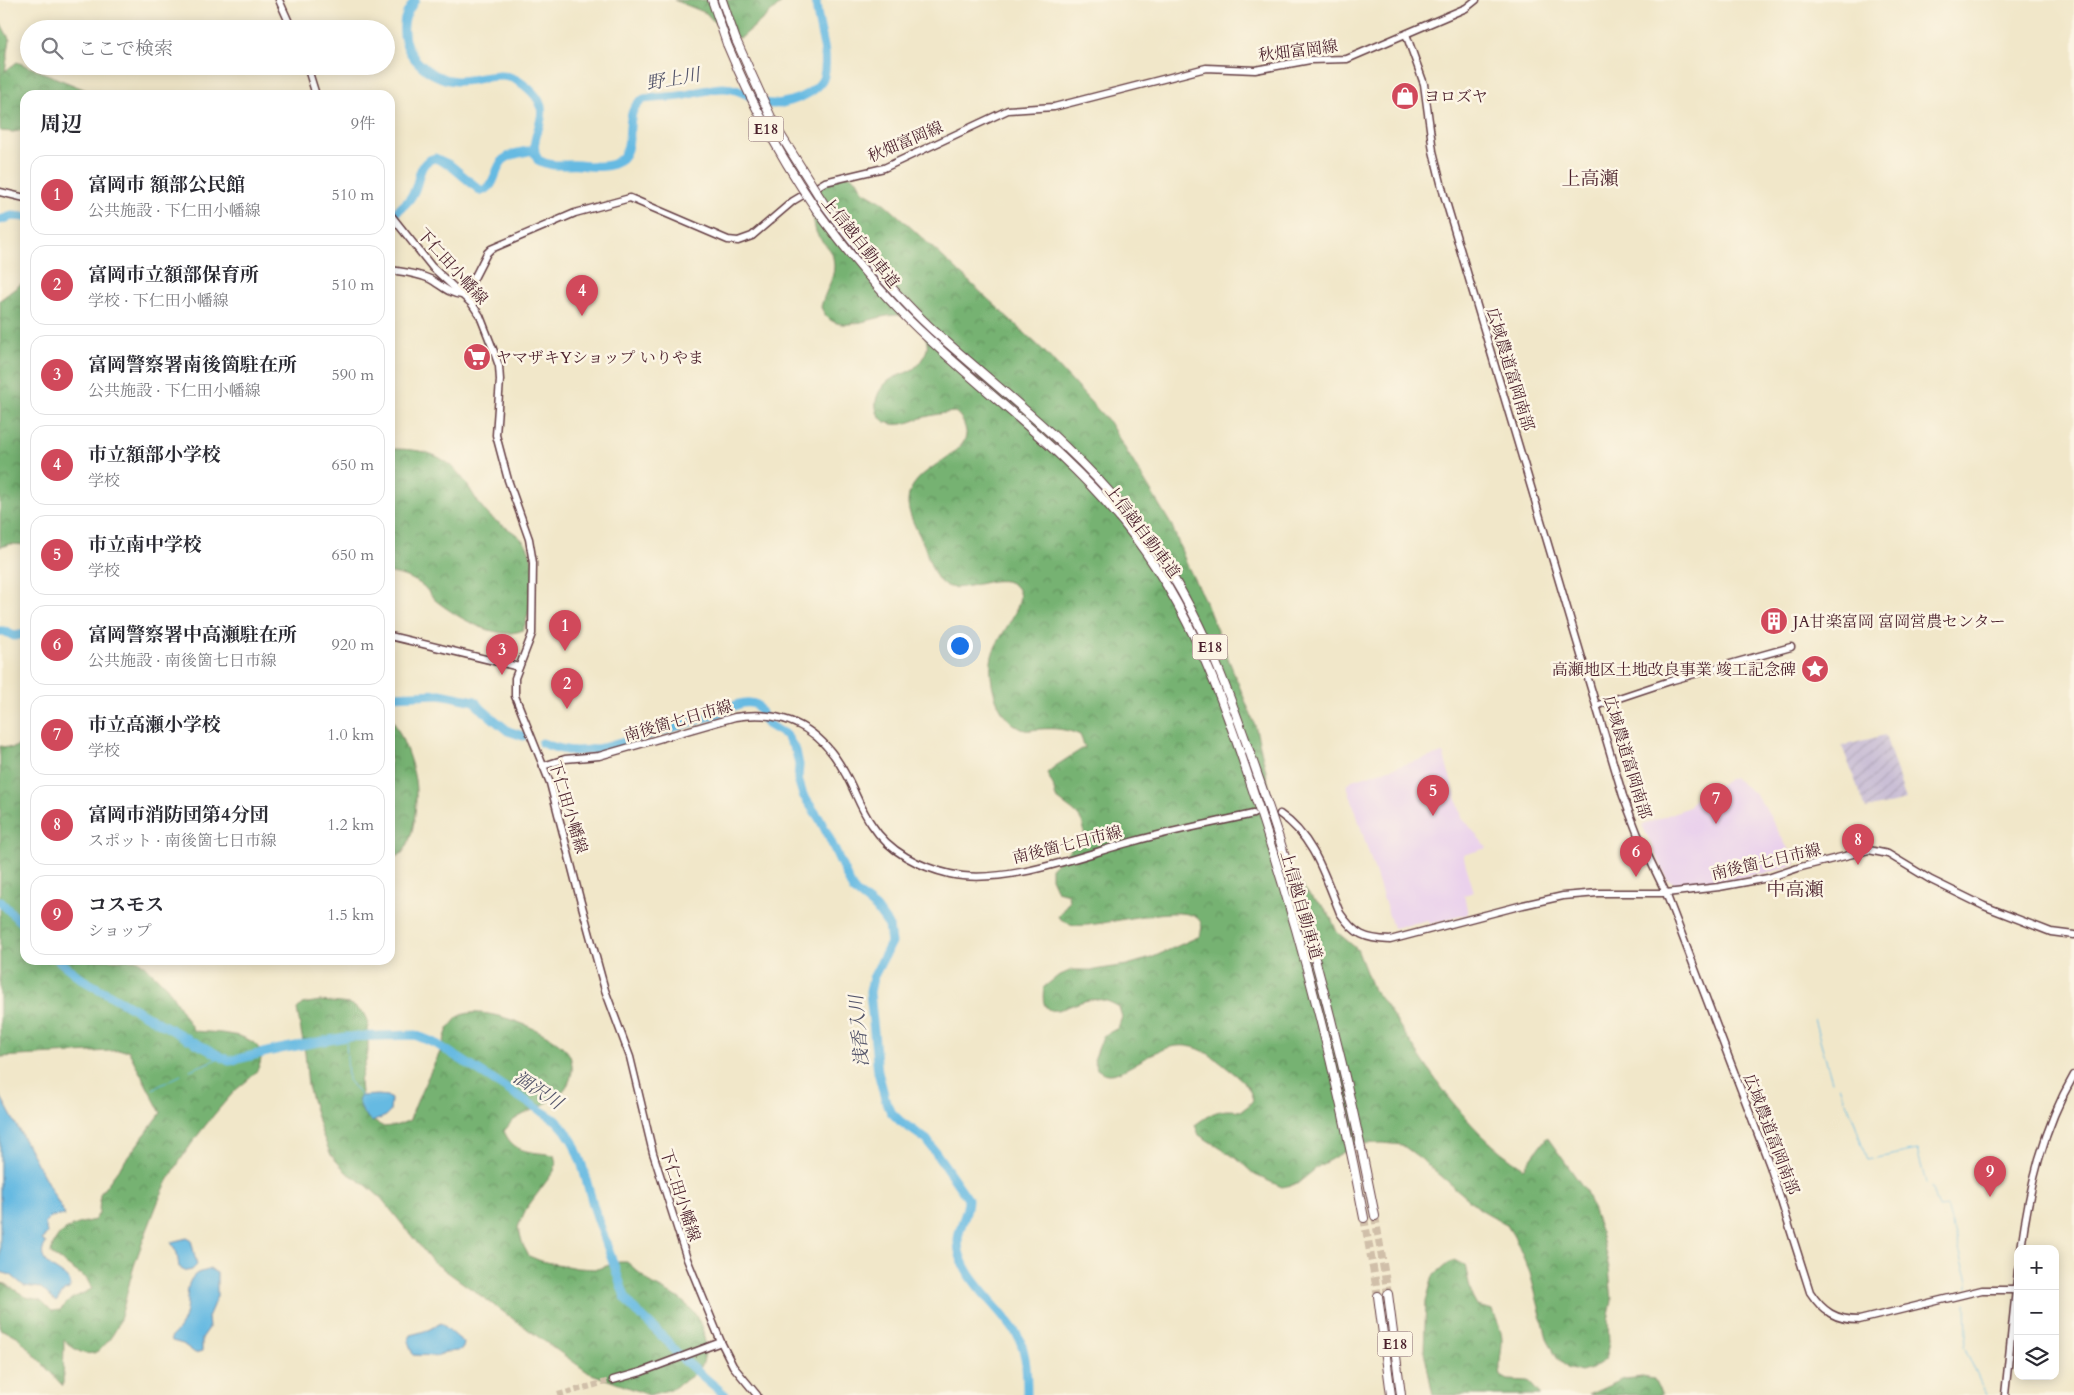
<!DOCTYPE html>
<html lang="ja">
<head>
<meta charset="utf-8">
<style>
  :root { --surface:#fff; --page:#f2f2f3; --text:#2b2b33; --muted:#7c7c81; --line:#e1e1e2; --accent:#d1495b }
  body { margin:0; font-family:Cardo,"Noto Serif JP",serif; background:var(--page); color:var(--text) }
  .controls { position:absolute; right:15px; bottom:15px; display:grid; overflow:hidden; border-radius:10px; box-shadow:0 2px 12px #0003 }
  .controls button { width:45px; height:45px; display:grid; place-items:center; padding:0; border:0; border-bottom:1px solid var(--line); background:var(--surface); color:var(--text); font:25px sans-serif }
  .you { position:absolute; left:959px; top:645px; width:18px; height:18px; margin:-12px; border:4px solid #fff; border-radius:50%; background:#1a73e8; box-shadow:0 0 0 8px #1a73e833 }
  .badge { display:grid; place-items:center; width:32px; height:32px; border-radius:50%; background:var(--accent); color:#fff; font-size:16px; font-weight:700 }
  .pin { position:absolute; translate:-50% -41px; filter:drop-shadow(0 1px 2px #0008) }
  .pin::after { content:''; position:absolute; top:26px; width:18px; height:15px; background:inherit; clip-path:polygon(0 0,100% 0,50% 100%) }
  .list { margin:0; padding:0; list-style:none }
  h2 { display:flex; justify-content:space-between; align-items:center; height:65px; margin:0; padding:0 20px; font-size:21px }
  h2 small { font-size:16px; font-weight:400; color:var(--muted) }
  .list li { display:grid; grid-template-columns:32px 1fr auto; gap:15px; align-items:center; box-sizing:border-box; height:80px; margin:0 10px 10px; padding:0 10px; border:1px solid var(--line); border-radius:15px }
  .list b { display:block; font-size:19px; white-space:nowrap }
  .list p { margin:0; font-size:16px; white-space:nowrap; color:var(--muted) }
  .list em { font-size:16px; font-style:normal; color:var(--muted) }
  .icon { flex:none; width:28px; height:28px; fill:none; stroke:currentColor; stroke-width:2; stroke-linecap:round; stroke-linejoin:round }
  .map { position:relative; flex:none; width:2074px; height:1395px; overflow:hidden }
  .search { position:absolute; background:var(--surface); box-shadow:0 2px 12px #0003; left:20px; top:20px; width:375px; height:55px; display:flex; align-items:center; gap:12px; box-sizing:border-box; padding:0 18px; border-radius:28px; color:var(--muted); font-size:19px }
  .panel { position:absolute; background:var(--surface); box-shadow:0 2px 12px #0003; left:20px; top:90px; width:375px; height:875px; border-radius:15px }
  .map>svg:first-child { display:block }
</style>
</head>
<body>
<div class="map">
<svg width="2074" height="1395" viewBox="0 0 2074 1395">
  <defs>
    <pattern id="industrial-furrows" width="10" height="10" patternUnits="userSpaceOnUse" patternTransform="scale(1.25)"><rect width="10" height="10" fill="#cabfd6"/><path d="M-1 1l2-2M0 10L10 0M9 11l2-2" fill="none" stroke="#afa4b8"/></pattern>
    <pattern id="forest-crowns" width="20" height="18" patternUnits="userSpaceOnUse" patternTransform="scale(1.25)"><rect width="20" height="18" fill="#76b272"/><path d="M2 6a3 3 0 1 1 6 0M12 15a3 3 0 1 1 6 0" fill="none" stroke="#63905e"/></pattern>
  </defs>
  <rect width="100%" height="100%" fill="#fcf5e5"/>
  <filter id="ink" filterUnits="userSpaceOnUse"><feTurbulence type="fractalNoise" baseFrequency=".02" numOctaves="2"/><feDisplacementMap in="SourceGraphic" scale="10" xChannelSelector="R" yChannelSelector="G"/><feConvolveMatrix kernelMatrix="1 2 1 2 8 2 1 2 1" color-interpolation-filters="sRGB"/></filter>
  <filter id="wash" filterUnits="userSpaceOnUse"><feTurbulence type="fractalNoise" baseFrequency=".0096" numOctaves="4" result="noise"/><feDisplacementMap in="SourceGraphic" scale="20" xChannelSelector="R" yChannelSelector="G"/><feGaussianBlur stdDeviation="1.12" result="paint"/><feColorMatrix in="noise" values="0 0 0 0 0 0 0 0 0 0 0 0 0 0 0 0 0 1.4 0 .05"/><feComposite in="paint" operator="in"/></filter>
  <g filter="url(#wash)">
    <rect width="100%" height="100%" fill="#f1e7c9"/>
    <!-- built -->
    <g fill="#ead1ec">
      <path d="M1443 753 1462 817 1487 848 1463 855 1474 892 1464 895 1468 914 1430 924 1428 920 1393 928 1347 785 1352 780Z"/>
      <path d="M1733 777 1754 793 1764 806 1796 863 1793 865 1762 875 1760 873 1734 879 1677 884 1667 879 1642 825 1689 807 1690 804 1696 798Z"/>
    </g>
    <!-- industrial -->
    <path fill="url(#industrial-furrows)" d="M1885 735 1906 800 1866 809 1842 746Z"/>
    <!-- forest -->
    <g fill="url(#forest-crowns)" stroke="#60684e">
      <path d="M674 0H785L741 38 727 36 706 13Z"/>
      <path d="M0 22 10 40 5 71 17 62 98 95H25V130L13 132 0 131Z"/>
      <path d="M845 173 857 180 863 191 884 203 906 223 1043 350 1109 422 1172 526 1187 565 1205 601 1255 725 1266 771 1271 797 1280 821 1273 831 1281 857 1310 896 1324 907 1331 918 1337 932 1357 949 1373 990 1382 1000C1423 1059 1461 1130 1524 1168L1547 1137 1586 1191 1601 1233 1609 1268 1612 1301 1608 1320 1609 1343 1605 1360 1591 1369 1581 1372 1567 1368 1557 1357 1547 1338 1530 1273 1515 1238 1506 1224 1480 1209 1420 1158 1402 1145 1382 1143 1358 1144 1319 1166 1297 1184 1282 1187 1255 1175 1236 1158 1199 1135 1195 1125C1213 1112 1219 1108 1241 1111L1248 1106 1253 1100C1250 1085 1239 1077 1227 1068 1215 1058 1203 1048 1187 1046 1156 1042 1129 1075 1108 1074 1104 1074 1100 1071 1097 1069L1094 1060 1103 1036 1118 1028 1122 1017 1119 1007C1110 1001 1100 998 1089 1000 1069 1003 1038 1028 1044 987L1058 976 1072 970H1094L1127 965 1151 958 1200 936C1201 931 1203 926 1200 921 1186 899 1099 929 1075 925 1068 924 1063 921 1058 917L1069 901 1068 894 1057 891 1051 878V868L1084 836C1086 815 1070 810 1056 798L1053 785 1047 773 1054 767 1085 747 1080 735C1067 729 1054 728 1040 729 1035 729 1029 731 1025 730 1016 728 1006 718 1002 711 993 697 988 672 992 656 996 637 1029 604 1017 588 1002 568 963 596 944 585 933 578 928 556 924 545 918 531 909 518 908 503 907 465 976 457 965 427 962 420 961 416 955 412 943 413 932 415 921 418 915 420 909 423 902 424 875 428 868 401 885 384 897 372 912 376 922 359 926 353 928 349 927 342 925 336 924 329 920 324 893 295 838 350 821 307 824 293 834 280 834 266 833 247 827 249 819 237 815 232 815 227 814 222 808 195 820 180 845 173Z"/>
      <path d="M21 284H25V545L11 544 0 547V300Z"/>
      <path d="M390 449C424 449 445 453 466 483 472 492 477 502 485 511 495 524 514 529 524 542 541 562 532 608 523 630 497 642 455 616 435 600 430 595 426 587 419 583 411 578 399 574 390 573Z"/>
      <path d="M390 714C401 735 411 757 415 780 418 798 415 841 401 854 399 856 393 857 390 859Z"/>
      <path d="M25 743V960H139L167 987 194 1031C212 1033 262 1031 261 1058 260 1075 243 1082 233 1093 205 1124 174 1163 158 1202 150 1223 141 1245 134 1266 128 1285 125 1306 118 1325 114 1334 104 1349 94 1353 81 1356 72 1347 64 1340L63 1386 17 1336 0 1329V1283L6 1284 26 1297 41 1300 52 1311 60 1310 71 1299 92 1289 87 1279 51 1254C54 1230 74 1224 95 1220L99 1213 100 1194 161 1113 128 1050 0 1057V746L12 748Z"/>
      <path d="M320 1001 350 1004 364 1013 368 1023V1052L360 1081 362 1107 369 1119 384 1127 398 1125 410 1120C418 1096 430 1073 441 1050 444 1043 445 1035 448 1029 451 1025 455 1020 458 1017 479 1001 561 1034 570 1056 573 1065 573 1073 569 1082 560 1102 531 1108 514 1120 510 1123 507 1128 504 1131 514 1155 532 1151 554 1155L556 1163 554 1171 526 1209 518 1227 523 1245 529 1256 541 1261 577 1268 597 1269 619 1262H627L652 1284 680 1299 693 1311 702 1326 706 1347 703 1363 692 1376 672 1389 649 1395 589 1373 432 1261 381 1198 366 1185 346 1172 331 1155 321 1131 308 1086 305 1053 297 1009 302 1004Z"/>
      <path d="M1455 1260 1465 1265 1472 1297 1477 1306 1493 1310C1496 1320 1502 1330 1502 1341 1502 1353 1498 1364 1501 1376L1508 1380 1528 1381 1541 1395H1433L1424 1351 1426 1301 1433 1276 1448 1263Z"/>
      <path d="M1642 1377 1654 1379 1662 1395H1588L1624 1379Z"/>
    </g>
    <!-- water -->
    <g fill="#66bae2" stroke="#586c86">
      <path d="M0 1095 65 1215 51 1217 45 1223 47 1233 42 1240 46 1243C29 1269 79 1272 69 1289L64 1291 56 1302 41 1288 24 1286 11 1275 0 1272Z"/>
      <path d="M378 1095 387 1096 391 1099 390 1112 386 1116 372 1122 363 1113 358 1099 361 1096Z"/>
      <path d="M187 1238 191 1240 197 1265 192 1270 187 1271 179 1267 177 1253 171 1242Z"/>
      <path d="M210 1269 217 1273V1296L208 1317 209 1328 202 1338V1351L195 1353 183 1344 172 1341 171 1337C198 1314 178 1288 196 1274 200 1271 205 1272 210 1269Z"/>
      <path d="M441 1323 464 1343 463 1348 458 1351 445 1352 438 1356 413 1355 408 1341 411 1335 428 1330Z"/>
    </g>
    <g fill="none" stroke-linecap="round" stroke-linejoin="round">
      <!-- stream -->
      <g stroke="#66bae2" stroke-width="1">
        <path d="M1814 1019 1832 1081"/>
        <path d="M346 1037 348 1080 361 1096"/>
        <path d="M190 1070 222 1057"/>
        <path d="M1839 1086 1854 1120 1867 1160 1917 1150 1926 1183"/>
        <path d="M153 1089 181 1075"/>
        <path d="M1931 1186 1938 1208 1947 1207 1968 1281V1287"/>
        <path d="M1966 1303 1967 1336 1964 1346 1986 1395"/>
      </g>
      <!-- river -->
      <g stroke="#66bae2" stroke-width="9">
        <path d="M415 0C410 8 404 16 404 25 401 54 428 78 456 81 471 82 487 75 502 76 513 76 525 85 532 92 557 116 524 136 538 160 552 168 564 164 579 165 590 166 603 168 613 164 642 153 618 111 644 99 658 97 672 98 686 95 698 93 711 88 723 88 740 88 751 98 766 103 782 108 820 93 824 76 830 50 816 25 816 0"/>
        <path d="M390 217C397 211 406 205 411 197 422 182 415 163 435 158L450 165 481 191C497 187 493 171 503 160 511 153 524 152 534 150"/>
        <path d="M0 220 12 216 25 217"/>
        <path d="M0 631H4L14 636 25 634"/>
        <path d="M390 696 440 694 475 701 478 706 508 731 523 736"/>
        <path d="M542 743C569 753 578 753 607 747L722 713C731 706 746 699 757 705L767 724 786 735 796 751 799 765 798 779 803 795 819 818 828 835 853 890 876 908 889 926 891 943 873 978 870 992 878 1072 886 1102 891 1112 900 1121 927 1140 968 1199C968 1215 958 1227 958 1241 957 1277 1004 1309 1019 1338 1027 1355 1027 1377 1027 1395"/>
        <path d="M0 901 25 927"/>
        <path d="M58 960 83 980 188 1039"/>
        <path d="M194 1042 229 1061 280 1049 346 1037 415 1035 435 1043 557 1121 565 1130 573 1142 582 1165 594 1208 625 1297 631 1306 669 1343 678 1355 725 1395"/>
      </g>
    </g>
  </g>
  <g filter="url(#ink)">
    <g fill="none" stroke-linecap="round" stroke-linejoin="round">
      <!-- secondary-tunnel -->
      <path stroke="#d0bfa9" stroke-width="6" stroke-dasharray="6 3" stroke-linecap="butt" d="M558 1395 613 1380"/>
      <!-- highway-tunnel -->
      <g stroke="#d0bfa9" stroke-width="8" stroke-dasharray="8 4" stroke-linecap="butt">
        <path d="M1375 1216 1388 1294"/>
        <path d="M1364 1218 1378 1296"/>
      </g>
      <!-- secondary casing -->
      <g stroke="#633d43" stroke-width="9">
        <g id="secondary">
          <path d="M279 0 292 29"/>
          <path d="M1406 34 1424 84 1433 151 1444 195 1623 796 1638 835 1666 893 1770 1166 1810 1292C1823 1312 1836 1320 1859 1320L1982 1290H2015"/>
          <path d="M307 66 316 95"/>
          <path d="M0 192 25 198"/>
          <path d="M390 214 432 267 472 304 480 316 493 349 499 366 500 380 496 435 508 480 529 539 533 563 532 634 515 678V696L550 783 580 899 605 990 630 1057 653 1153 687 1259 721 1342 733 1366 757 1395"/>
          <path d="M390 270C403 272 417 273 430 279 441 285 449 294 462 295"/>
          <path d="M463 295 468 290 487 253 491 249 575 213 630 198 728 240 738 241 752 236 793 201 825 182 884 168 1008 110 1054 107 1206 68 1255 70 1310 60 1347 59 1466 8 1476 0"/>
          <path d="M390 636 519 667"/>
          <path d="M1598 705 1673 680 1791 647"/>
          <path d="M543 766 565 759 599 756 735 717C786 709 822 729 846 775 855 791 861 810 872 825 889 852 920 867 950 874 1005 886 1082 855 1135 841 1174 830 1214 823 1253 814"/>
          <path d="M1280 814C1314 837 1325 877 1340 913 1355 935 1365 939 1390 940L1523 905 1563 896 1598 893H1666L1719 887 1768 878 1801 867 1869 850 1888 854 1931 880 1984 906 2051 932 2074 935"/>
          <path d="M2021 1249C2029 1189 2043 1128 2074 1075"/>
          <path d="M613 1380 641 1372 721 1342"/>
          <path d="M2005 1395 2018 1270"/>
        </g>
      </g>
      <!-- highway casing -->
      <g stroke="#633d43" stroke-width="10">
        <g id="highway">
          <path d="M712 0 727 44"/>
          <path d="M722 0 736 40"/>
          <path d="M824 204C857 249 892 292 933 330 1001 391 1074 446 1132 518 1196 598 1226 683 1259 779 1309 921 1346 1068 1375 1216"/>
          <path d="M816 209C850 256 886 300 929 339 994 400 1066 452 1123 522 1195 611 1228 714 1263 821 1305 951 1339 1084 1364 1218"/>
          <path d="M1388 1294 1401 1395"/>
          <path d="M1378 1296 1391 1395"/>
        </g>
      </g>
      <!-- secondary -->
      <use href="#secondary" stroke="#fff" stroke-width="6"/>
      <!-- highway -->
      <use href="#highway" stroke="#fff" stroke-width="8"/>
      <!-- highway-bridge casing -->
      <g stroke="#633d43" stroke-width="10" stroke-linecap="butt">
        <g id="highway-bridge">
          <path d="M736 40 775 126 824 204"/>
          <path d="M727 44C751 102 780 157 816 209"/>
        </g>
      </g>
      <!-- highway-bridge -->
      <use href="#highway-bridge" stroke="#fff" stroke-width="8"/>
    </g>
  </g>
  <!-- icons -->
  <defs>
    <g id="shop-disc" transform="scale(1.4375)"><circle r="9.5" fill="#d1495b" stroke="#fcf5e5"/><path d="M-5-2.5h2.3a2.7 3.5 0 0 1 5.4 0H5L5.5 6h-11ZM-1.5-2.5h3a1.5 2.3 0 0 0-3 0Z" fill="#fff"/></g>
    <g id="supermarket-disc" transform="scale(1.4375)"><circle r="9.5" fill="#d1495b" stroke="#fcf5e5"/><path d="M-6-5.5h2.5l.6 2H6L4.5 2H-2.5L-4.4-4H-6ZM-1.5 3.2a1.3 1.3 0 1 0 .1 0ZM3 3.2a1.3 1.3 0 1 0 .1 0Z" fill="#fff"/></g>
    <g id="building-disc" transform="scale(1.4375)"><circle r="9.5" fill="#d1495b" stroke="#fcf5e5"/><path d="M-4-6H4V6H1V3H-1V6H-4ZM-2.5-4.3h1.7v1.8h-1.7ZM.8-4.3h1.7v1.8H.8ZM-2.5-1h1.7V.8h-1.7ZM.8-1h1.7V.8H.8Z" fill="#fff"/></g>
    <g id="sight-disc" transform="scale(1.4375)"><circle r="9.5" fill="#d1495b" stroke="#fcf5e5"/><path d="M0-6L1.8-2.2L6-1.7L2.9 1.2L3.7 5.4L0 3.3L-3.7 5.4L-2.9 1.2L-6-1.7L-1.8-2.2Z" fill="#fff"/></g>
  </defs>
  <g fill-rule="evenodd">
    <use href="#shop-disc" x="1405" y="96"/>
    <use href="#supermarket-disc" x="477" y="357"/>
    <use href="#building-disc" x="1774" y="621"/>
    <use href="#sight-disc" x="1815" y="669"/>
  </g>
  <g text-anchor="middle" stroke-width="5" stroke-linejoin="round" paint-order="stroke">
    <!-- shield labels -->
    <g fill="#fcf5e5" stroke="#7f5f63" stroke-width="1">
      <rect x="748.5" y="116.5" width="35" height="25" rx="4"/>
      <rect x="1192.5" y="634.5" width="35" height="25" rx="4"/>
      <rect x="1377.5" y="1331.5" width="35" height="25" rx="4"/>
    </g>
    <g font-size="15" font-weight="bold" fill="#4a1f2b">
      <text x="766" y="134">E18</text>
      <text x="1210" y="652">E18</text>
      <text x="1395" y="1349">E18</text>
    </g>
    <!-- street labels -->
    <g font-size="16" fill="#4a1f2b" stroke="#fcf5e5">
      <text transform="translate(1298 50) rotate(-7)" y="6">秋畑富岡線</text>
      <text transform="translate(905 141) rotate(-23)" y="6">秋畑富岡線</text>
      <text transform="translate(861 242) rotate(51)" y="6">上信越自動車道</text>
      <text transform="translate(453 266) rotate(48)" y="6">下仁田小幡線</text>
      <text transform="translate(1511 369) rotate(73)" y="6">広域農道富岡南部</text>
      <text transform="translate(1143 531) rotate(53)" y="6">上信越自動車道</text>
      <text transform="translate(678 720) rotate(-16)" y="6">南後箇七日市線</text>
      <text transform="translate(1628 757) rotate(73)" y="6">広域農道富岡南部</text>
      <text transform="translate(569 807) rotate(73)" y="6">下仁田小幡線</text>
      <text transform="translate(1067 844) rotate(-14)" y="6">南後箇七日市線</text>
      <text transform="translate(1766 861) rotate(-13)" y="6">南後箇七日市線</text>
      <text transform="translate(1302 905) rotate(74)" y="6">上信越自動車道</text>
      <text transform="translate(1772 1134) rotate(69)" y="6">広域農道富岡南部</text>
      <text transform="translate(681 1195) rotate(72)" y="6">下仁田小幡線</text>
    </g>
    <!-- poi labels -->
    <g font-size="16" fill="#4a1f2b" stroke="#fcf5e5" text-anchor="start">
      <text x="1424" y="102">ヨロズヤ</text>
      <text x="496" y="363">ヤマザキYショップ いりやま</text>
      <text x="1793" y="627">JA甘楽富岡 富岡営農センター</text>
      <text x="1796" y="675" text-anchor="end">高瀬地区土地改良事業 竣工記念碑</text>
    </g>
    <!-- water labels -->
    <g font-size="18" font-style="italic" fill="#54556b" stroke="#fcf5e5">
      <text transform="translate(673 79) rotate(-10)" y="6">野上川</text>
      <text transform="translate(859 1031) rotate(-95)" y="6">浅香入川</text>
      <text transform="translate(538 1090) rotate(33)" y="6">涸沢川</text>
    </g>
    <!-- quarter labels -->
    <g font-size="19" fill="#4a1f2b" stroke="#fcf5e5">
      <text x="1590" y="185">上高瀬</text>
      <text x="1795" y="896">中高瀬</text>
    </g>
  </g>
</svg>
<div class="controls">
<button>+</button>
<button>−</button>
<button><svg class="icon" aria-label="layers" viewBox="0 0 24 24"><path d="M12 4l9 5-9 5-9-5zM3 14l9 5 9-5"/></svg></button>
</div>
<div class="you"></div>
<div class="pin badge" style="left:565px;top:651px">1</div>
<div class="pin badge" style="left:567px;top:709px">2</div>
<div class="pin badge" style="left:502px;top:675px">3</div>
<div class="pin badge" style="left:582px;top:316px">4</div>
<div class="pin badge" style="left:1433px;top:816px">5</div>
<div class="pin badge" style="left:1636px;top:877px">6</div>
<div class="pin badge" style="left:1716px;top:824px">7</div>
<div class="pin badge" style="left:1858px;top:865px">8</div>
<div class="pin badge" style="left:1990px;top:1197px">9</div>
<div class="search"><svg class="icon" aria-label="search" viewBox="0 0 24 24"><circle cx="10" cy="10" r="6"/><path d="M15 15l6 6"/></svg>ここで検索</div>
<section class="panel">
<h2>周辺<small>9件</small></h2>
<ul class="list">
<li><span class="badge">1</span><div><b>富岡市 額部公民館</b><p>公共施設 · 下仁田小幡線</p></div><em>510 m</em></li>
<li><span class="badge">2</span><div><b>富岡市立額部保育所</b><p>学校 · 下仁田小幡線</p></div><em>510 m</em></li>
<li><span class="badge">3</span><div><b>富岡警察署南後箇駐在所</b><p>公共施設 · 下仁田小幡線</p></div><em>590 m</em></li>
<li><span class="badge">4</span><div><b>市立額部小学校</b><p>学校</p></div><em>650 m</em></li>
<li><span class="badge">5</span><div><b>市立南中学校</b><p>学校</p></div><em>650 m</em></li>
<li><span class="badge">6</span><div><b>富岡警察署中高瀬駐在所</b><p>公共施設 · 南後箇七日市線</p></div><em>920 m</em></li>
<li><span class="badge">7</span><div><b>市立高瀬小学校</b><p>学校</p></div><em>1.0 km</em></li>
<li><span class="badge">8</span><div><b>富岡市消防団第4分団</b><p>スポット · 南後箇七日市線</p></div><em>1.2 km</em></li>
<li><span class="badge">9</span><div><b>コスモス</b><p>ショップ</p></div><em>1.5 km</em></li>
</ul>
</section>
</div>
</body>
</html>
